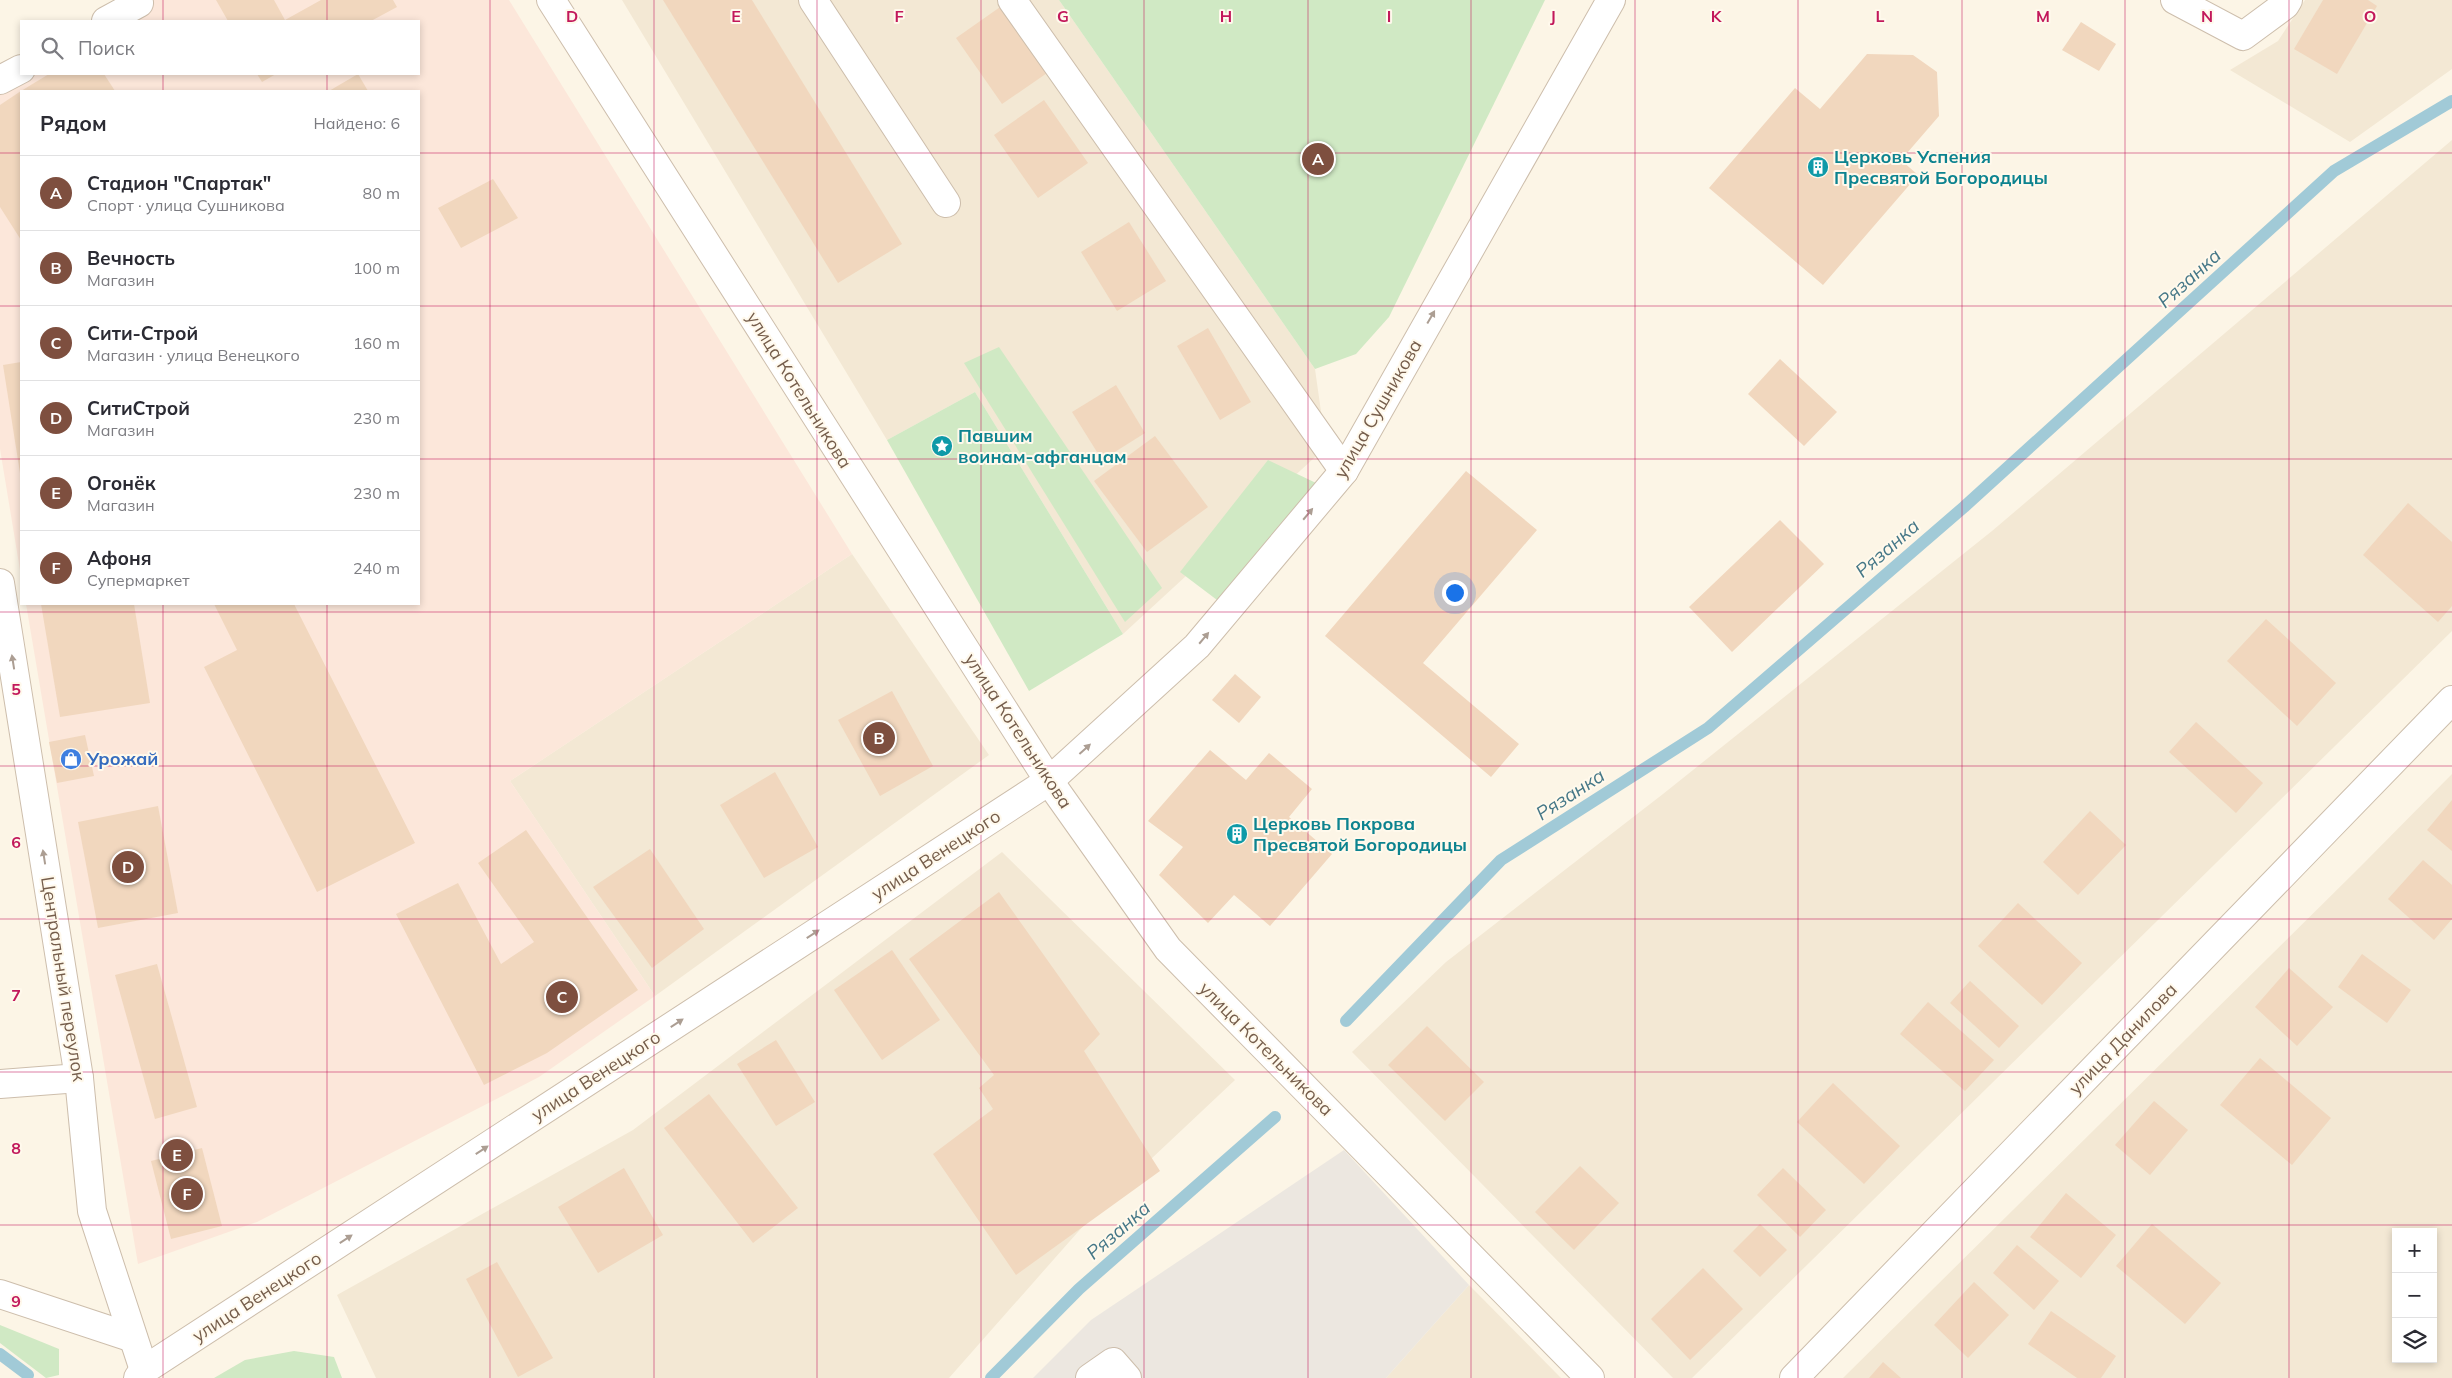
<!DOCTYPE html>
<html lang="ru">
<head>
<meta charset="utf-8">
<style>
  :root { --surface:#fff; --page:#f2f2f3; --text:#2b2b33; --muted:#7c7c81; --line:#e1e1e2; --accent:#7e4f3f }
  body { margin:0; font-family:Mulish,sans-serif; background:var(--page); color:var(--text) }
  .controls { position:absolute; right:15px; bottom:15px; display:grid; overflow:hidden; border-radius:0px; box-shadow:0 2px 8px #0003 }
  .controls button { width:45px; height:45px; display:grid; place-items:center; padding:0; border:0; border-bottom:1px solid var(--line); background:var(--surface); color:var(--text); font:25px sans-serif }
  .you { position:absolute; left:1454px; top:592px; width:18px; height:18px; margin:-12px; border:4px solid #fff; border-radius:50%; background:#1a73e8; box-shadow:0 0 0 8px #1a73e833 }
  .badge { display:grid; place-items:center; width:32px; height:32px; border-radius:50%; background:var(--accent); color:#fff; font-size:16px; font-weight:700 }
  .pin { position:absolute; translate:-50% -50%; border:2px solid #fff; box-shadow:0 1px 5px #0006 }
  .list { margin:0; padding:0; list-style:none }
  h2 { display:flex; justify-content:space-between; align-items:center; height:65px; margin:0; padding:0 20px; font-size:21px }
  h2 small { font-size:16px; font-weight:400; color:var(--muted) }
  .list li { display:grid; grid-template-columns:32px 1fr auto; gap:15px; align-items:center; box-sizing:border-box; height:75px; padding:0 20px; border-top:1px solid var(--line) }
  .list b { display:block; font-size:19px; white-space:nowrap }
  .list p { margin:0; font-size:16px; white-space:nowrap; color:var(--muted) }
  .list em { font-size:16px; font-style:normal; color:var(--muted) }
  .icon { flex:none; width:28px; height:28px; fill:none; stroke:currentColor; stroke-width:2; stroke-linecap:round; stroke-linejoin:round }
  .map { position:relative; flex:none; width:2452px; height:1378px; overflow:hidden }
  .search { position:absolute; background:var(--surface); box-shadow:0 2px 8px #0003; left:20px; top:20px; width:400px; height:55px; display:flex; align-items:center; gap:12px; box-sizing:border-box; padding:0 18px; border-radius:0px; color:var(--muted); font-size:19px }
  .panel { position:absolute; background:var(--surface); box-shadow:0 2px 8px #0003; left:20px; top:90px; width:400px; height:515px; border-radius:0px }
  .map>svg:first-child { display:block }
</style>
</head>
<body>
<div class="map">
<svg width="2452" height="1378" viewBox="0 0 2452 1378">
  <rect width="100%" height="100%" fill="#fcf5e6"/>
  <!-- residential -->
  <g fill="#f3e8d4" fill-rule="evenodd">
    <path d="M622 0H1059L1315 369 1326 447 1123 634 975 392 887 440Z"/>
    <path d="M2305 0H2452V69L2350 142 2230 70 2278 41Z"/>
    <path d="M2452 140V631L1692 1378H1673L1352 1052 1446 962 1663 794 1992 531Z"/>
    <path d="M852 554 989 755 655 996 510 781Z"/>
    <path d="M2452 774V1378H1843L2360 867ZM2396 1232H2433V1359H2396Z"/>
    <path d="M1002 852 1235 1080 1100 1207 949 1378H376L337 1295 633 1130Z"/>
    <path d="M1469 1285 1561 1378H1386Z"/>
  </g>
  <!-- commercial -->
  <path fill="#fce7da" d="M137 0H509L852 554 510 781 655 996 539 1077 257 1222 138 1264 26 604H419V91H21V576L0 449V80L21 74H419V21H106Z"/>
  <!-- industrial -->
  <path fill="#ece7e0" d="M1344 1150 1469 1285 1386 1378H1033L1091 1320Z"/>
  <!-- green -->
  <g fill="#d0e9c4">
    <path d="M1059 0H1545L1389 317 1356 354 1315 369Z"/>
    <path d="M999 347 1162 588 1125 622 964 363Z"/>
    <path d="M975 392 1123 634 1029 691 887 440Z"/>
    <path d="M1268 460 1316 483 1221 603 1180 572Z"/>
    <path d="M0 1325 59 1349V1375L46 1378 0 1343Z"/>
    <path d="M294 1351 334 1357 342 1378H214L245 1360Z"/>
  </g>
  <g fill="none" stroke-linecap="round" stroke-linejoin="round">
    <!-- stream -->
    <g stroke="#a1cad7" stroke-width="12">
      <path d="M1346 1021 1501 860 1708 728 1964 507 2334 171 2452 101"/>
      <path d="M0 1354 28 1375"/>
      <path d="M991 1378 1079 1289 1275 1117"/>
    </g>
  </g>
  <!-- building -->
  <g fill="#f1d7be">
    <path d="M216 0H274L285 20 321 0H393L397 7 371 21H228Z"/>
    <path d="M663 0H752L902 244 838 283Z"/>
    <path d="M2323 0H2368L2377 6 2337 74 2294 49Z"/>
    <path d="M1003 5 1050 71 1002 104 956 38Z"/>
    <path d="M2081 22 2116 44 2099 71 2062 50Z"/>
    <path d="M1867 54 1913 55 1937 72 1939 116 1901 160 1918 175 1823 285 1709 188 1795 88 1820 109Z"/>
    <path d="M49 74H104L115 91H21Z"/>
    <path d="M257 74H276L262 82Z"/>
    <path d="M358 74 368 91H329Z"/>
    <path d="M21 91V240L0 207V105Z"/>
    <path d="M1044 100 1088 163 1038 198 994 135Z"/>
    <path d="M493 179 518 218 461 248 438 208Z"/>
    <path d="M1129 222 1166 281 1117 311 1081 252Z"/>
    <path d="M1208 328 1251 402 1220 420 1177 346Z"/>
    <path d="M1780 359 1837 412 1804 446 1748 394Z"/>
    <path d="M21 362V473H20L3 365Z"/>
    <path d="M1116 385 1145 433 1102 460 1072 412Z"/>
    <path d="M1155 436 1208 507 1147 552 1094 481Z"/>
    <path d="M1466 471 1537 530 1423 663 1519 744 1491 777 1325 636Z"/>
    <path d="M2408 503 2452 542V606L2438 622 2363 555Z"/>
    <path d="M1780 520 1824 564 1732 652 1689 607Z"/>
    <path d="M41 604H134L150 703 60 717Z"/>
    <path d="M214 604H294L415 843 317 892 204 667 237 650Z"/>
    <path d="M2266 619 2336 683 2297 726 2227 661Z"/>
    <path d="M1235 674 1261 697 1239 723 1212 700Z"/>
    <path d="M892 691 933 766 880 796 838 720Z"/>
    <path d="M2196 722 2263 783 2236 813 2169 752Z"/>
    <path d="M85 735 94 776 57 783 49 742Z"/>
    <path d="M1210 750 1246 780 1269 753 1312 789 1289 817 1332 854 1270 926 1234 895 1208 923 1159 875 1183 847 1148 821Z"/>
    <path d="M775 772 818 847 764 878 720 805Z"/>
    <path d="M2452 800V851L2427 830Z"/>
    <path d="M158 806 178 913 98 928 78 822Z"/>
    <path d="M2090 811 2126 845 2078 895 2043 862Z"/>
    <path d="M526 830 638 990 547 1053 484 1085 396 914 458 883 501 964 534 942 478 863Z"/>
    <path d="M650 849 704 929 652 968 593 887Z"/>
    <path d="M2423 860 2452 885V919L2434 940 2388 899Z"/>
    <path d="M999 892 1100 1034 1084 1051 1160 1171 1016 1275 933 1154 993 1109 979 1088 994 1075 909 959Z"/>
    <path d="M2018 903 2082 963 2042 1005 1978 946Z"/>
    <path d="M892 950 940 1020 882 1060 834 990Z"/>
    <path d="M2362 954 2411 990 2387 1023 2338 987Z"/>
    <path d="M157 964 197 1107 155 1119 115 975Z"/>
    <path d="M2289 968 2333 1007 2297 1046 2255 1007Z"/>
    <path d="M1970 981 2019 1026 1999 1048 1950 1003Z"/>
    <path d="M1928 1002 1994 1060 1965 1091 1900 1034Z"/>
    <path d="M1427 1026 1484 1082 1445 1121 1388 1065Z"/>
    <path d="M776 1040 815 1102 776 1126 737 1064Z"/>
    <path d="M2260 1058 2331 1118 2292 1165 2220 1105Z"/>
    <path d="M1833 1083 1900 1146 1864 1184 1797 1122Z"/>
    <path d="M709 1094 798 1208 753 1243 664 1128Z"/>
    <path d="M2154 1101 2188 1130 2150 1175 2115 1145Z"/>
    <path d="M202 1148 222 1226 171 1239 151 1161Z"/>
    <path d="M1580 1166 1619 1203 1574 1250 1535 1212Z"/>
    <path d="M624 1168 663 1235 598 1273 558 1207Z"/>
    <path d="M1783 1168 1826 1210 1800 1237 1757 1195Z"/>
    <path d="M2066 1193 2116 1235 2081 1278 2030 1237Z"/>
    <path d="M1760 1224 1787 1250 1760 1277 1733 1251Z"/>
    <path d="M2152 1224 2221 1283 2185 1324 2116 1266Z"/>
    <path d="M2017 1245 2059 1281 2034 1310 1993 1273Z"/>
    <path d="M497 1262 553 1358 518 1377 466 1279Z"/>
    <path d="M1703 1268 1743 1309 1690 1360 1651 1319Z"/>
    <path d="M1974 1282 2009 1315 1968 1358 1934 1325Z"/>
    <path d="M2051 1311 2116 1356 2101 1378H2077L2028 1344Z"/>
    <path d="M1883 1362 1901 1378H1869Z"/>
  </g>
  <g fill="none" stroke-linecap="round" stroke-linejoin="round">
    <!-- minor casing -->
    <g stroke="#cdbeac" stroke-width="30">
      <g id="minor">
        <path d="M551 0 1049 781 1168 949 1590 1378"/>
        <path d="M813 0 946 203"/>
        <path d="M1012 0 1344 471"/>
        <path d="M2175 0 2243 36 2285 5 2288 0"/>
        <path d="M106 21 139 3 137 0"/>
        <path d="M0 80 21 69"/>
        <path d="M0 583 79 1078 92 1211 144 1370"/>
        <path d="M0 1084 79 1078"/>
        <path d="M0 1294 133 1338"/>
        <path d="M138 1378 144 1370 1049 781 1197 646 1344 471 1611 0"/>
        <path d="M1090 1378 1113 1362 1127 1378"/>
        <path d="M1794 1378 2452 700"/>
      </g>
    </g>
    <!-- minor -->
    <use href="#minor" stroke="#fff" stroke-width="28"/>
  </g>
  <!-- one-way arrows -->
  <defs><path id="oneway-solid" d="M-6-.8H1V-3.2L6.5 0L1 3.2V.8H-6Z" transform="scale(1.25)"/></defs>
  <g fill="#ac9e93">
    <use href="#oneway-solid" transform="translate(1431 317) rotate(-60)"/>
    <use href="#oneway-solid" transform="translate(1308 514) rotate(-50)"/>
    <use href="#oneway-solid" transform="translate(1204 638) rotate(-50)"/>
    <use href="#oneway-solid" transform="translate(13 662) rotate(-99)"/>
    <use href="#oneway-solid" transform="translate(1085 749) rotate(-42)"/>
    <use href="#oneway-solid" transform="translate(44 857) rotate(-99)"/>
    <use href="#oneway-solid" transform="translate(813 934) rotate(-33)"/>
    <use href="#oneway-solid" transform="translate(677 1023) rotate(-33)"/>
    <use href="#oneway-solid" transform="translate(482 1150) rotate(-33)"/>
    <use href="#oneway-solid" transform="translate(346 1239) rotate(-33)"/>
  </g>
  <!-- grid -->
  <path fill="none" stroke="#c2185b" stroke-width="1" stroke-opacity="0.55" d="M163 0V21M327 0V21M490 0V1378M654 0V1378M817 0V1378M981 0V1378M1144 0V1378M1308 0V1378M1471 0V1378M1635 0V1378M1798 0V1378M1962 0V1378M2125 0V1378M2289 0V1378M163 74V91M327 74V91M0 153H21M419 153H2452M0 306H21M419 306H2452M0 459H21M419 459H2452M163 604V1378M327 604V1378M0 612H2452M0 766H2452M0 919H2452M0 1072H2452M0 1225H2452"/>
  <!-- icons -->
  <defs>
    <g id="building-disc" transform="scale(1.125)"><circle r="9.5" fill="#0f9aa8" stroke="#fff9ec"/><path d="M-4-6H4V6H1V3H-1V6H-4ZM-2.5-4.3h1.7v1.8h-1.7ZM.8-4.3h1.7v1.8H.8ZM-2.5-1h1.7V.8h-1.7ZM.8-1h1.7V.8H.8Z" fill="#fff"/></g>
    <g id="sight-disc" transform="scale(1.125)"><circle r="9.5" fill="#0f9aa8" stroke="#fff9ec"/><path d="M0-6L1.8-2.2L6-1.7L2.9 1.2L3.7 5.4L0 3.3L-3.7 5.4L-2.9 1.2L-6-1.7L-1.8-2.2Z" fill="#fff"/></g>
    <g id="shop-disc" transform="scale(1.125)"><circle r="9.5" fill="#3f7fe0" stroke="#fff9ec"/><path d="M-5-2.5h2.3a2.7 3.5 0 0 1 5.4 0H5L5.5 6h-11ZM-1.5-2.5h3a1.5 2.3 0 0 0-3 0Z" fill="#fff"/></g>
  </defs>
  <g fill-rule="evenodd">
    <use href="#building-disc" x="1818" y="167"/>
    <use href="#sight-disc" x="942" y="446"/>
    <use href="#shop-disc" x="71" y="759"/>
    <use href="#building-disc" x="1237" y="834"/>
  </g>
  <g text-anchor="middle" stroke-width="4" stroke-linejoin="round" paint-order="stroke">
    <!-- culture labels -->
    <g font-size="18" font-weight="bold" fill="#0d838f" stroke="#fff9ec" text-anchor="start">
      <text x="1834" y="163">Церковь Успения<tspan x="1834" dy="21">Пресвятой Богородицы</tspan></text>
      <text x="958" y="442">Павшим<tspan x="958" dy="21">воинам-афганцам</tspan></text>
      <text x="1253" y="830">Церковь Покрова<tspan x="1253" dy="21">Пресвятой Богородицы</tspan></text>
    </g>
    <!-- street labels -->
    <g font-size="18" fill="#755d4b" stroke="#fff9ec">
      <text transform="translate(799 390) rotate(58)" y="6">улица Котельникова</text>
      <text transform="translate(1378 409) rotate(-60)" y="6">улица Сушникова</text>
      <text transform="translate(1018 731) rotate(57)" y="6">улица Котельникова</text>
      <text transform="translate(936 855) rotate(-33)" y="6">улица Венецкого</text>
      <text transform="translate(63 979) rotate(81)" y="6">Центральный переулок</text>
      <text transform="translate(2123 1039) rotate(-46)" y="6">улица Данилова</text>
      <text transform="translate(1266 1049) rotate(45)" y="6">улица Котельникова</text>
      <text transform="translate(596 1076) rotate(-33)" y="6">улица Венецкого</text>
      <text transform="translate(257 1297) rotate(-33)" y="6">улица Венецкого</text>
    </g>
    <!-- shop labels -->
    <g font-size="18" font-weight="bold" fill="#366cbe" stroke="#fff9ec" text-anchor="start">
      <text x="87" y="765">Урожай</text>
    </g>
    <!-- water labels -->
    <g font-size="19" font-style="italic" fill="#457787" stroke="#fff9ec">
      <text transform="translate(2189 278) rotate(-42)" y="7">Рязанка</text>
      <text transform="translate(1887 548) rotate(-41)" y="7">Рязанка</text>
      <text transform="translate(1570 794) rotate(-33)" y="7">Рязанка</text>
      <text transform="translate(1118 1230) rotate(-41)" y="7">Рязанка</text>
    </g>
  </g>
  <g font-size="16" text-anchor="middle" font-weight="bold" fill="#c2185b" stroke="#fff9ec" stroke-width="4" stroke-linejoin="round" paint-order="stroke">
    <text x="572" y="22">D</text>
    <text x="736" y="22">E</text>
    <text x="899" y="22">F</text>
    <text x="1063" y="22">G</text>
    <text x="1226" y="22">H</text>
    <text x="1389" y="22">I</text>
    <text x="1553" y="22">J</text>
    <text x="1716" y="22">K</text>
    <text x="1880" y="22">L</text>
    <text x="2043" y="22">M</text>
    <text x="2207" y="22">N</text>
    <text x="2370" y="22">O</text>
    <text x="16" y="695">5</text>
    <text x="16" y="848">6</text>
    <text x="16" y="1001">7</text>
    <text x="16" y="1154">8</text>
    <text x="16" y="1307">9</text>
  </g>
</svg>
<div class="controls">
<button>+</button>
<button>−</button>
<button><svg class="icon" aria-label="layers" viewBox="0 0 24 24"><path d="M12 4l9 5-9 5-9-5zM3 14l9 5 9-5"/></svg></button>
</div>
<div class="you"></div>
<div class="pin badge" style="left:1318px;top:159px">A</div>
<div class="pin badge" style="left:879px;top:738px">B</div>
<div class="pin badge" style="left:562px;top:997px">C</div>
<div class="pin badge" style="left:128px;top:867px">D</div>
<div class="pin badge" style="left:177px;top:1155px">E</div>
<div class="pin badge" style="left:187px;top:1194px">F</div>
<div class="search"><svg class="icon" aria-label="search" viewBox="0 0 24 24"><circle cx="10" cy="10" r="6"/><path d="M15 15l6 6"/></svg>Поиск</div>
<section class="panel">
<h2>Рядом<small>Найдено: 6</small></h2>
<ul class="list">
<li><span class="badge">A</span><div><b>Стадион &quot;Спартак&quot;</b><p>Спорт · улица Сушникова</p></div><em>80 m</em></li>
<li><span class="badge">B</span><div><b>Вечность</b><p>Магазин</p></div><em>100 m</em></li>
<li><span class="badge">C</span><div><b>Сити-Строй</b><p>Магазин · улица Венецкого</p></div><em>160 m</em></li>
<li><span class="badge">D</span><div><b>СитиСтрой</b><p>Магазин</p></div><em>230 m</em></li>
<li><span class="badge">E</span><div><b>Огонёк</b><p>Магазин</p></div><em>230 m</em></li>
<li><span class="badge">F</span><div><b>Афоня</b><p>Супермаркет</p></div><em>240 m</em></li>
</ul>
</section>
</div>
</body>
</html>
